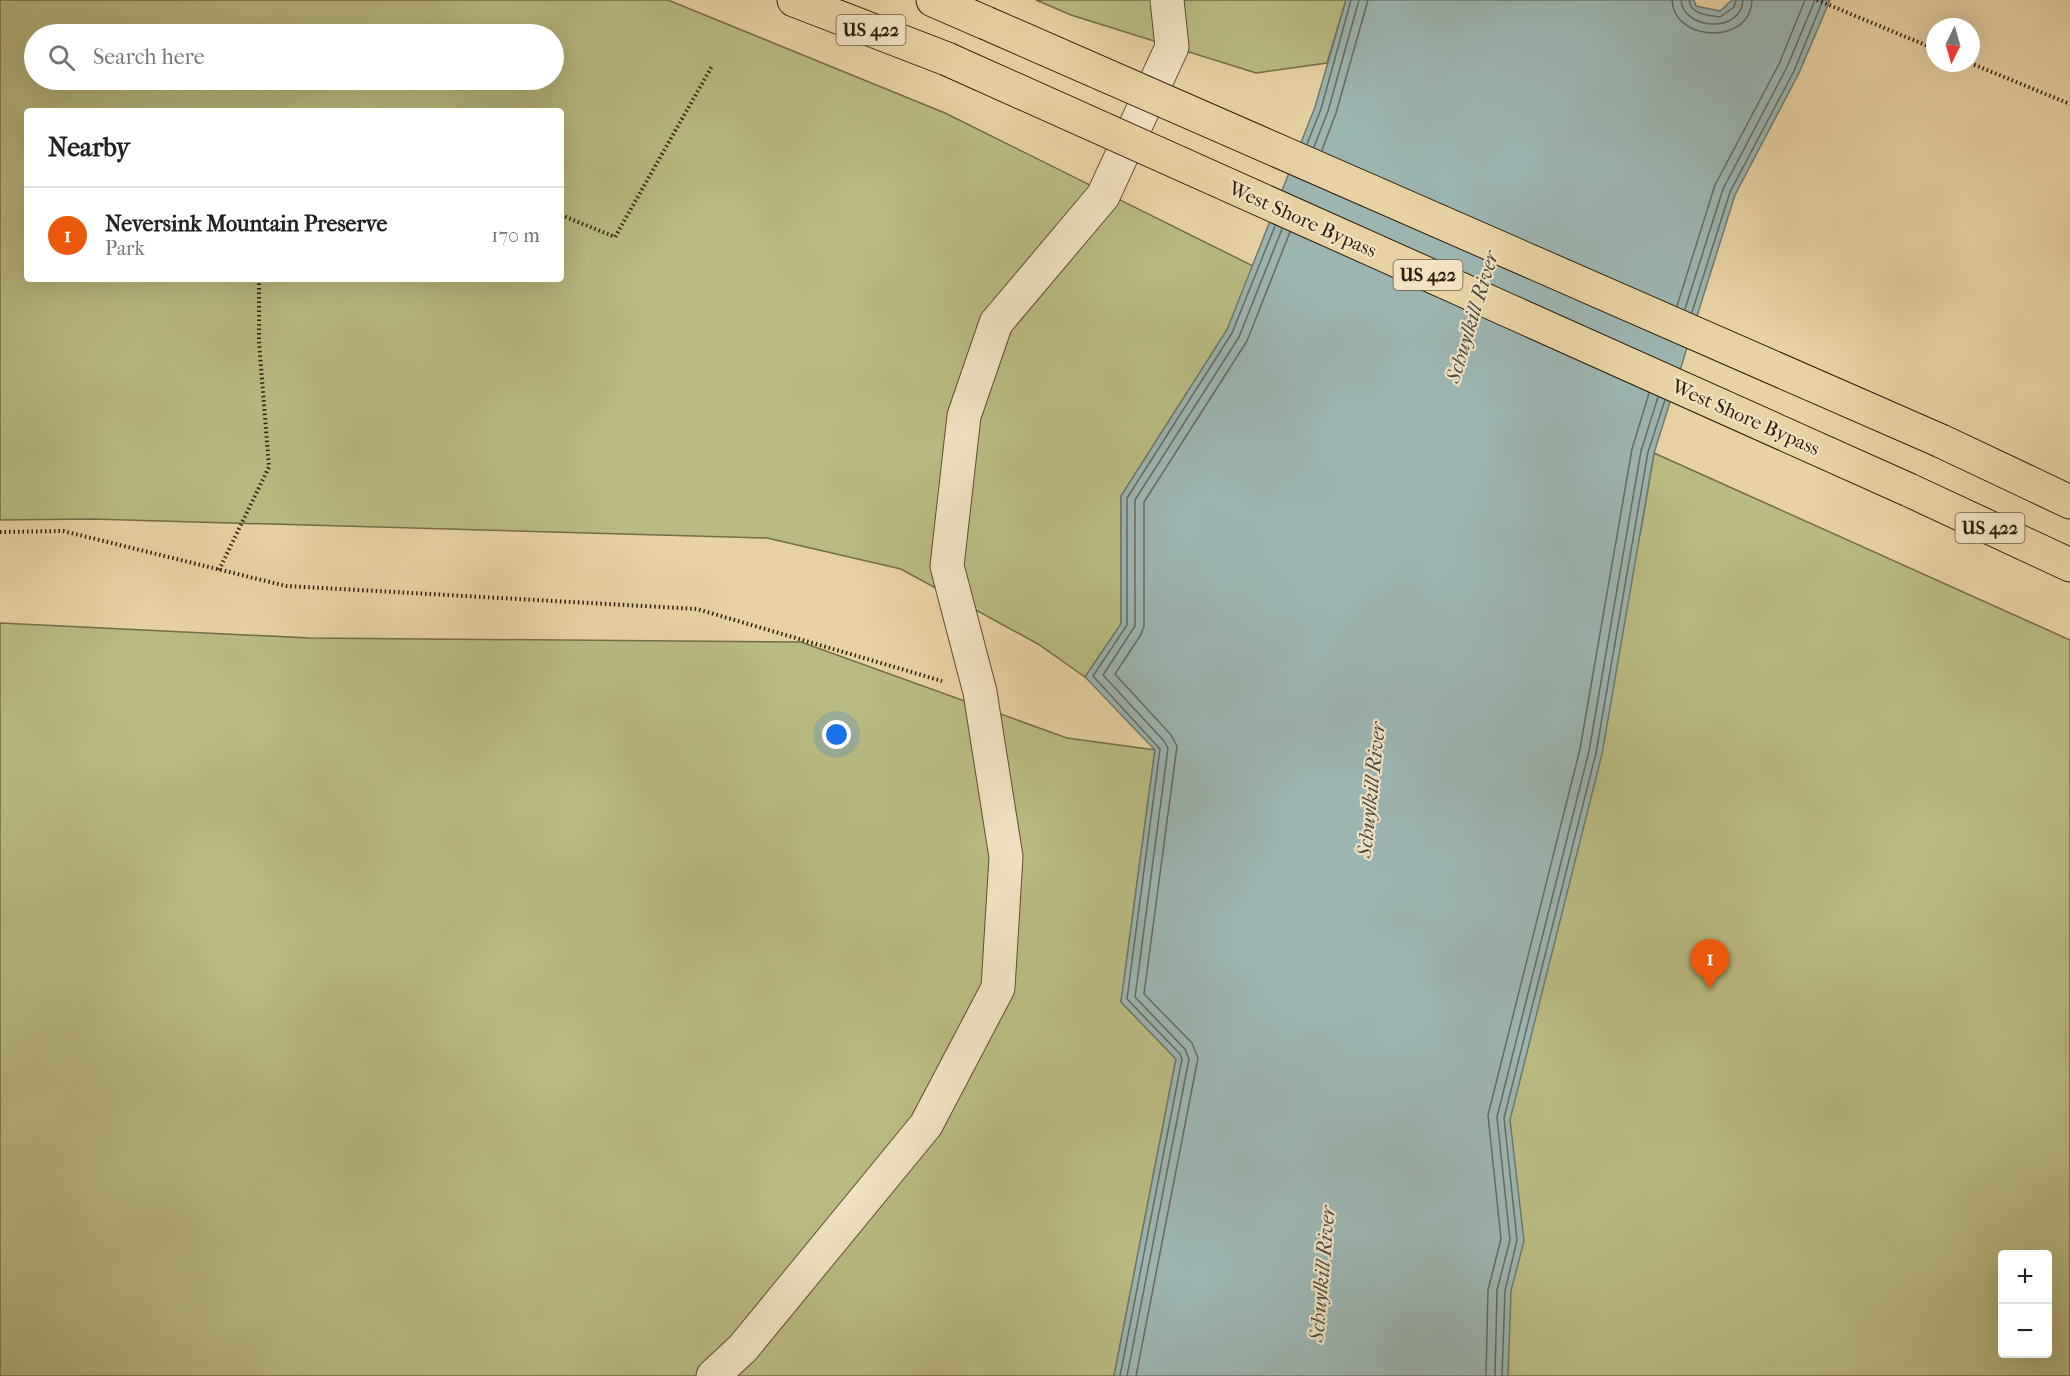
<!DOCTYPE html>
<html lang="en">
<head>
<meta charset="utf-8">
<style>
  :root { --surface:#fff; --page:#f6f6f6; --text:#202124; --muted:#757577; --line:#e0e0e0; --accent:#ea580c }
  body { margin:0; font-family:"IM FELL French Canon",serif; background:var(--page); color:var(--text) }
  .controls { position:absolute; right:18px; bottom:18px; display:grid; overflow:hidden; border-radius:6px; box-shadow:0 6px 24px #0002 }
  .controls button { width:54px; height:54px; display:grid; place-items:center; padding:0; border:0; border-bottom:2px solid var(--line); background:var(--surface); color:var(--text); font:30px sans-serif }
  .compass { position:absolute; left:1926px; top:18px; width:54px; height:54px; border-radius:50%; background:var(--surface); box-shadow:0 6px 24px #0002; rotate:185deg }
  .you { position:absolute; left:837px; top:735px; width:21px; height:21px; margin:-15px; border:4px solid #fff; border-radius:50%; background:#1a73e8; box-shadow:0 0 0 9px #1a73e833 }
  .badge { display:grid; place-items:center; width:39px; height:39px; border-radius:50%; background:var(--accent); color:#fff; font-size:20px; font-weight:700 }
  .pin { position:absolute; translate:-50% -50px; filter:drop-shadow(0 2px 3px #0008) }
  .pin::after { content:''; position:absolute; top:32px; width:21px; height:18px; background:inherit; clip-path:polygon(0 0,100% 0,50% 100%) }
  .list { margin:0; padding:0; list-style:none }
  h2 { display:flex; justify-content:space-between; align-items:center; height:78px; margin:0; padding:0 24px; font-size:26px }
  h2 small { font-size:20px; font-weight:400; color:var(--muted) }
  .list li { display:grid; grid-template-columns:39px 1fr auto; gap:18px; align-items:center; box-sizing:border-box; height:96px; padding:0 24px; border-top:2px solid var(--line) }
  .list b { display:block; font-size:22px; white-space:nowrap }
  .list p { margin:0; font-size:20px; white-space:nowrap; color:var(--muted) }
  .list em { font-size:20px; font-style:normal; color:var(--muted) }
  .icon { flex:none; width:33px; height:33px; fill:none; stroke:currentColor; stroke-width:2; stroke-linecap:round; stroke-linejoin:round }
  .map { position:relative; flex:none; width:2070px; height:1376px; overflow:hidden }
  .search { position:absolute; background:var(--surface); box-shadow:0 6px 24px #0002; left:24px; top:24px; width:540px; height:66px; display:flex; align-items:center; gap:15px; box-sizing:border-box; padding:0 21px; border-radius:33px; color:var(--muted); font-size:22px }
  .panel { position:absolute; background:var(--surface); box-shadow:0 6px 24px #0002; left:24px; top:108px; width:540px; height:174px; border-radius:6px }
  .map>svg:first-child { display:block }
</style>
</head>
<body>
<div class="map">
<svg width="2070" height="1376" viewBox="0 0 2070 1376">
  <rect width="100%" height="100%" fill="#e8d2a3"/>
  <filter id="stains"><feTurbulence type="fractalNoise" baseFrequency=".00333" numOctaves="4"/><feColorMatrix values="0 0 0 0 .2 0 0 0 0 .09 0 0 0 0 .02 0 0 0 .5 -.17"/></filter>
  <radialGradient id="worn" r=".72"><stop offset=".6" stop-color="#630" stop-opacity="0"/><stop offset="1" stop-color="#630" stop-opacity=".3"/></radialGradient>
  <!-- green -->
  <g fill="#babb82" stroke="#746c46" stroke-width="1.5" fill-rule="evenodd">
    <path d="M0 0H668L945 113 1253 266 1227 330 1121 496V624L1085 677 1038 644 901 569 767 538 91 519 0 520ZM34 34H554V80H34ZM27 111H561V279H27Z"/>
    <path d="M1036 0H1346L1327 63 1256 73 1071 15Z"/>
    <path d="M1654 453 2070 640V1376H1315L1641 530ZM2002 1254H2048V1354H2002Z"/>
    <path d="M0 623 310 638 801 642 1067 738 1155 750 1121 1002 1176 1059 1114 1376H0Z"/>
  </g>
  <!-- water -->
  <path fill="#9bb5b1" stroke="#70796f" stroke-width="1.5" d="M1346 0H1694L1696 6 1720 11 1732 0H1830L1799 73 1735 195 1654 453 1602 754 1510 1120 1524 1241 1511 1291 1508 1376H1114L1176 1059 1121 1002 1155 750 1085 677 1121 624V496L1227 330 1315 107Z"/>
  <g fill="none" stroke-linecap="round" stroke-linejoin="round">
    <!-- shore -->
    <g stroke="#656a5e" stroke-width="1.5">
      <path d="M1672 0C1674 43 1751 45 1752 0"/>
      <path d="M1681 0C1683 30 1741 34 1743 0"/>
      <path d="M1689 0C1691 15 1707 15 1720 17L1734 7 1736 0"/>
      <path d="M1307 144 1321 109 1351 0"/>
      <path d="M1314 147 1328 111 1359 0"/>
      <path d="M1322 150 1336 113 1368 0"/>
      <path d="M1677 306 1715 185 1779 64 1805 0"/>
      <path d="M1685 309 1723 189 1787 67 1815 0"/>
      <path d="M1692 312 1730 192 1794 71 1823 0"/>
      <path d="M1120 1376 1182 1059 1180 1054 1127 999 1160 749 1093 676 1127 625V498L1232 333 1275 226"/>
      <path d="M1127 1376 1189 1059 1185 1049 1135 997 1168 748 1164 741 1103 675 1135 626V500L1239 337 1282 229"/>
      <path d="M1136 1376 1198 1058 1192 1043 1144 994 1177 746 1171 735 1115 674 1140 636 1144 627V502L1247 341 1290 232"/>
      <path d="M1486 1376 1488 1290 1501 1239 1488 1115 1580 749 1632 449 1649 393"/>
      <path d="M1495 1376 1497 1290 1510 1240 1497 1117 1589 751 1641 451 1658 397"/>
      <path d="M1502 1376 1505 1291 1517 1240 1504 1118 1596 753 1648 452 1665 400"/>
    </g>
    <!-- street casing -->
    <g stroke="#5d4b31" stroke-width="35">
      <path id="street" d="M713 1376 743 1348 926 1125 998 988 1006 857 980 692 947 566 964 416 996 323 1103 196 1172 47 1167 0"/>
    </g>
    <!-- highway casing -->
    <g stroke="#2f1e0b" stroke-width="35">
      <g id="highway">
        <path d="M794 0 947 59"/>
        <path d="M933 0 986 23"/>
        <path d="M1941 441 2070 502"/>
        <path d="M1909 490 2070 565"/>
      </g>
    </g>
    <!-- path -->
    <g stroke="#2f1e0b" stroke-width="4" stroke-dasharray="1.5 3" stroke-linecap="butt">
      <path d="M1817 0 1935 49"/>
      <path d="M1970 63 2070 104"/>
      <path d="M561 215 615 237 712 66"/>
      <path d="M0 532 63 531 286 586 697 609 942 681"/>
      <path d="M219 570 269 467 259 342V279"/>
    </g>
    <!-- street -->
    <use href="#street" stroke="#f0e2c3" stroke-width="33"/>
    <!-- highway -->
    <use href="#highway" stroke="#e8d2a3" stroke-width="33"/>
    <!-- highway-bridge casing -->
    <g stroke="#2f1e0b" stroke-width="35" stroke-linecap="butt">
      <g id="highway-bridge">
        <path d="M986 23 1941 441"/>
        <path d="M947 59 1909 490"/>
      </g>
    </g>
    <!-- highway-bridge -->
    <use href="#highway-bridge" stroke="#e8d2a3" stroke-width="33"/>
  </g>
  <g text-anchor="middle" stroke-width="4.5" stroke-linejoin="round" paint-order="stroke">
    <!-- shield labels -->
    <g fill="#f0e2c3" stroke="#695942" stroke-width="1.5">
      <rect x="836.5" y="15" width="69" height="30" rx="4.5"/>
      <rect x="1393.5" y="260" width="69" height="30" rx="4.5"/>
      <rect x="1955.5" y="513" width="69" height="30" rx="4.5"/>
    </g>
    <g font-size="18" font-weight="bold" fill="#2f1e0b">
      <text x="871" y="36">US 422</text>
      <text x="1428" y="281">US 422</text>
      <text x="1990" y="534">US 422</text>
    </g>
    <!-- street labels -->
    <g font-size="20" fill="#2f1e0b" stroke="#f0e2c3">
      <text transform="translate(1303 219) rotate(24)" y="7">West Shore Bypass</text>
      <text transform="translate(1746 417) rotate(24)" y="7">West Shore Bypass</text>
    </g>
    <!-- water labels -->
    <g font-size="21" font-style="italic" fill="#4f4b3d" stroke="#f0e2c3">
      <text transform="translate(1472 317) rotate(-73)" y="7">Schuylkill River</text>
      <text transform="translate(1371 790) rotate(-84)" y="7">Schuylkill River</text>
      <text transform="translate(1322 1274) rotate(-85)" y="7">Schuylkill River</text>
    </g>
  </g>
  <rect width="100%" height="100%" filter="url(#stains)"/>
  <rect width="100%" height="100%" fill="url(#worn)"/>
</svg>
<div class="controls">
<button>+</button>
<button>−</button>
</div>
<svg class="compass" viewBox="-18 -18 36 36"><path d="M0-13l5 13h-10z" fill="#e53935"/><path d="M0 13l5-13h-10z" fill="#757577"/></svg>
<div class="you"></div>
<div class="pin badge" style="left:1710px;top:989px">1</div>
<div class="search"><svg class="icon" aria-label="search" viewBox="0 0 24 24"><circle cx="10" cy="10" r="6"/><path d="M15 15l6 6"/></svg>Search here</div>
<section class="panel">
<h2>Nearby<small></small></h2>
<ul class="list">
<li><span class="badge">1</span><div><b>Neversink Mountain Preserve</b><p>Park</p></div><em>170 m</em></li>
</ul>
</section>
</div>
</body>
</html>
